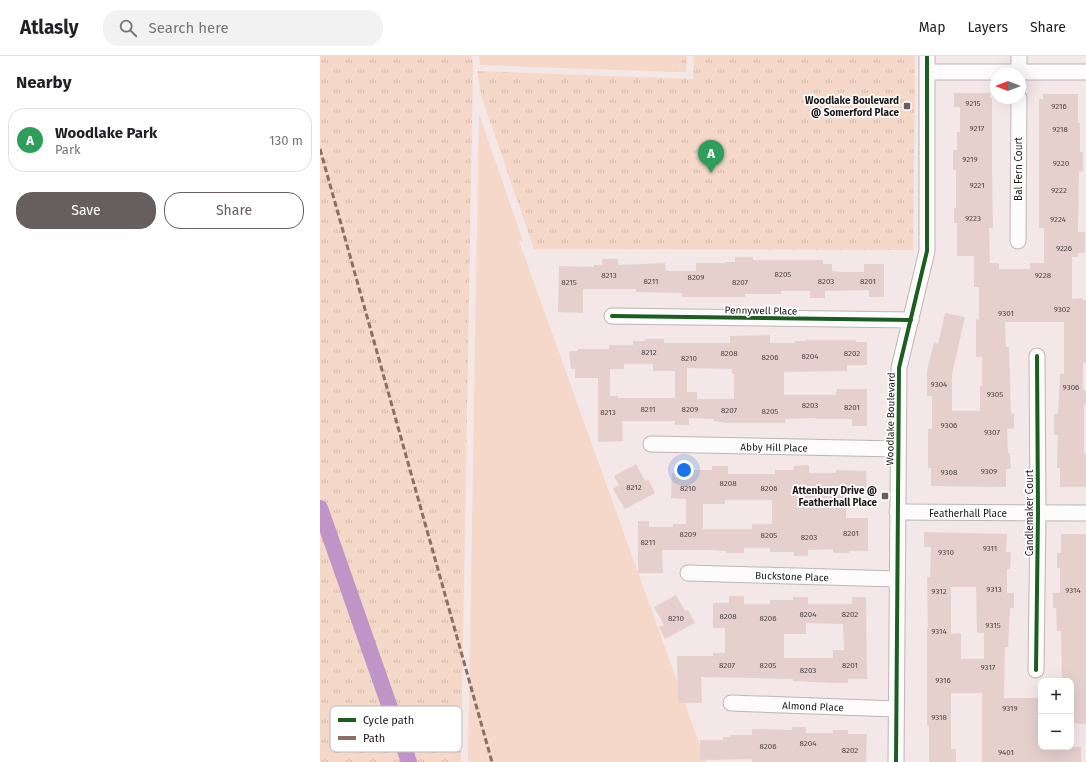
<!DOCTYPE html>
<html lang="en">
<head>
<meta charset="utf-8">
<style>
  :root { --surface:#fff; --page:#f2f2f2; --text:#202124; --muted:#757577; --line:#e0e0e0; --accent:#675e60 }
  body { margin:0; font-family:"Fira Sans",sans-serif; background:var(--page); color:var(--text) }
  .controls { position:absolute; right:12px; bottom:12px; display:grid; overflow:hidden; border-radius:8px; box-shadow:0 4px 16px #0002 }
  .controls button { width:36px; height:36px; display:grid; place-items:center; padding:0; border:0; border-bottom:1px solid var(--line); background:var(--surface); color:var(--text); font:20px sans-serif }
  .compass { position:absolute; left:670px; top:12px; width:36px; height:36px; border-radius:50%; background:var(--surface); box-shadow:0 4px 16px #0002; rotate:270deg }
  .you { position:absolute; left:364px; top:414px; width:14px; height:14px; margin:-10px; border:3px solid #fff; border-radius:50%; background:#1a73e8; box-shadow:0 0 0 6px #1a73e833 }
  .badge { display:grid; place-items:center; width:26px; height:26px; border-radius:50%; background:var(--accent); color:#fff; font-size:13px; font-weight:700 }
  .pin { position:absolute; translate:-50% -33px; filter:drop-shadow(0 1px 2px #0008) }
  .pin::after { content:''; position:absolute; top:21px; width:14px; height:12px; background:inherit; clip-path:polygon(0 0,100% 0,50% 100%) }
  .list { margin:0; padding:0; list-style:none }
  h2 { display:flex; justify-content:space-between; align-items:center; height:52px; margin:0; padding:0 16px; font-size:17px }
  h2 small { font-size:13px; font-weight:400; color:var(--muted) }
  .list li { display:grid; grid-template-columns:26px 1fr auto; gap:12px; align-items:center; box-sizing:border-box; height:64px; margin:0 8px 8px; padding:0 8px; border:1px solid var(--line); border-radius:16px }
  .list b { display:block; font-size:15px; white-space:nowrap }
  .list p { margin:0; font-size:13px; white-space:nowrap; color:var(--muted) }
  .list em { font-size:13px; font-style:normal; color:var(--muted) }
  .actions { display:flex; gap:8px; padding:12px 16px }
  .actions a { flex:1; padding:9px 0; border:1px solid var(--accent); border-radius:16px; text-align:center; font-size:14px; color:var(--accent) }
  .actions .main { background:var(--accent); color:#fff }
  .icon { flex:none; width:22px; height:22px; fill:none; stroke:currentColor; stroke-width:2; stroke-linecap:round; stroke-linejoin:round }
  .map { position:relative; flex:none; width:766px; height:706px; overflow:hidden }
  header { display:flex; align-items:center; gap:24px; box-sizing:border-box; height:56px; padding:0 20px; background:var(--surface); border-bottom:1px solid var(--line) }
  header strong { font-size:19px }
  nav { display:flex; gap:22px; margin-inline-start:auto; font-size:14px }
  .search { width:280px; height:36px; background:var(--page); display:flex; align-items:center; gap:10px; box-sizing:border-box; padding:0 14px; border-radius:16px; color:var(--muted); font-size:15px }
  main { display:flex }
  aside { flex:1; background:var(--surface) }
  .map>svg:first-child { display:block }
</style>
</head>
<body>
<header>
<strong>Atlasly</strong>
<div class="search"><svg class="icon" aria-label="search" viewBox="0 0 24 24"><circle cx="10" cy="10" r="6"/><path d="M15 15l6 6"/></svg>Search here</div>
<nav><a>Map</a><a>Layers</a><a>Share</a></nav>
</header>
<main>
<aside>
<h2>Nearby<small></small></h2>
<ul class="list">
<li><span class="badge" style="background:#2e9e5b">A</span><div><b>Woodlake Park</b><p>Park</p></div><em>130 m</em></li>
</ul>
<div class="actions"><a class="main">Save</a><a>Share</a></div>
</aside>
<div class="map">
<svg width="766" height="706" viewBox="0 0 766 706">
  <defs>
    <pattern id="park-tufts" width="24" height="20" patternUnits="userSpaceOnUse"><rect width="24" height="20" fill="#f5d8c8"/><path d="M3 7l-1-3M5 7V3M7 7l1-3M15 17l-1-3M17 17v-4M19 17l1-3" fill="none" stroke="#d1b8ab"/></pattern>
  </defs>
  <rect width="100%" height="100%" fill="#f3e7e8"/>
  <!-- green -->
  <g fill="#f5d8c8">
    <path d="M159 0H352L356 16 160 9Z"/>
    <path d="M159 58 203 185H199L386 706H149L148 703Z"/>
  </g>
  <!-- park -->
  <g fill="url(#park-tufts)">
    <path d="M0 0H151L153 6 141 706H0Z"/>
    <path d="M352 0H367L366 16H356Z"/>
    <path d="M374 0H595L593 194 214 193 162 42 157 15 373 23Z"/>
  </g>
  <g fill="none" stroke-linecap="round" stroke-linejoin="round">
    <!-- canal -->
    <path stroke="#c094c7" stroke-width="16" d="M0 452 89 706"/>
  </g>
  <!-- building -->
  <g fill="#e5d0ce" fill-rule="evenodd">
    <path d="M634 37H670V42H672V114L673 172H669L670 207H679V213H710V207H724V172H719V43H723V38H758V67H760V96H763V116L759 115 758 176H765V197H758V201H752V243L763 242V244H766V307H763V334H766V348H764V397H766V431H740V412H737L738 379H734V358H738L740 318H744V266H685L686 291H689L691 358H694V372L687 373 688 397H690L691 413H686V431L611 430V412H608V373H612V340H607V315L614 286 618 288 625 257 645 261 632 318V355H660V330H662V301H656V263L659 264V231H654V200H637V167H634V152H636V114H633V94H637V76H640V51H634Z"/>
    <path d="M415 201H433V204H503V208H512V215L521 216H544V208H564V241H549V234L505 235V242H490V235H461V238H425V241H362V237L316 236V233H263V257L238 256 239 210 274 211V209H282V203H298V209L345 207 346 215H376V207H405V206H415Z"/>
    <path d="M450 279V287H475V285H486V284H536V286H547V309H527V315L464 316V339H516L517 333H547V370H532V363H496V362L465 363V367H408L394 365V363L369 362V369H355V365H302L303 385 278 386V322H255V313H251L249 295H258V293H289V289H313V285H325V283H344V287H410V280ZM304 308H333V315H355V342H298V340H290V313H304ZM367 312 412 313V318H414V343H377V336H367Z"/>
    <path d="M316 408 325 425 328 423 335 437 305 453 293 433 299 429 294 420Z"/>
    <path d="M489 409V417H516V414L546 415 547 439H526V462H548V495H529V497H513V493L488 494V500H474V496H450V492H424V497H406V495L393 494H342L343 517H318V465H329V471H353V468H366V443L351 442 352 417H374V414H392V410H408V418H455V414H474V410ZM405 444H452V468H432V473H383V448H405Z"/>
    <path d="M604 476 687 478 686 496H691L690 513H687V537H694V552H690L688 591H685L684 642H721V691H761V706H662V637H631V693H636V706H609V670H607V572H608L607 521H610L611 491H604ZM631 531H656L657 577H664V603H641V577L631 578Z"/>
    <path d="M741 478H766V668L751 667V625H742L741 575H737L736 552H733V537H740V512H737V497H741Z"/>
    <path d="M356 539 365 555 368 554 375 567 345 583 339 571 344 569 334 551Z"/>
    <path d="M409 540H424V548H450V544H473V541H488V548H532V541H546L547 623H528V627H513L473 625V623L381 621 382 647H358L357 600H393V597H405V572H393V547H409ZM486 567 523 568 524 594H513V602H464V578H486Z"/>
    <path d="M472 671H486V677H513V674H528V678H547L546 706H432V703L380 704V684H403V681H410V679H432V673L472 674Z"/>
  </g>
  <g fill="none" stroke-linecap="round" stroke-linejoin="round">
    <!-- minor casing -->
    <g stroke="#bfb5b6" stroke-width="17">
      <g id="minor">
        <path d="M608 16H766"/>
        <path d="M699 18V0"/>
        <path d="M698 185 699 42"/>
        <path d="M292 260 591 264"/>
        <path d="M331 388 578 393"/>
        <path d="M577 456 766 457"/>
        <path d="M368 517 577 523"/>
        <path d="M716 614 718 457 717 300"/>
        <path d="M411 647 576 653"/>
        <path d="M576 706 579 312 607 195V0"/>
      </g>
    </g>
    <!-- minor -->
    <use href="#minor" stroke="#fdfbfc" stroke-width="15"/>
    <!-- quiet -->
    <path stroke="#8d6e63" stroke-width="3" stroke-dasharray="6 3" stroke-linecap="butt" d="M0 93 172 706"/>
    <!-- cycleway casing -->
    <g stroke="#fff" stroke-width="6">
      <g id="cycleway">
        <path d="M292 260 591 264"/>
        <path d="M716 614 718 457 717 300"/>
        <path d="M576 706 579 312 607 195V0"/>
      </g>
    </g>
    <!-- cycleway -->
    <use href="#cycleway" stroke="#1b5e20" stroke-width="4"/>
  </g>
  <!-- markers -->
  <g fill="#675e60" stroke="#fff" stroke-width="1.5">
    <rect x="583" y="46" width="8" height="8" rx="2"/>
    <rect x="561" y="436" width="8" height="8" rx="2"/>
  </g>
  <g text-anchor="middle" stroke-width="3.5" stroke-linejoin="round" paint-order="stroke">
    <!-- number labels -->
    <g font-size="8" fill="#4e4444">
      <text x="653" y="50">9215</text>
      <text x="739" y="53">9216</text>
      <text x="657" y="75">9217</text>
      <text x="740" y="76">9218</text>
      <text x="650" y="106">9219</text>
      <text x="741" y="110">9220</text>
      <text x="657" y="132">9221</text>
      <text x="739" y="137">9222</text>
      <text x="653" y="165">9223</text>
      <text x="738" y="166">9224</text>
      <text x="744" y="195">9226</text>
      <text x="463" y="221">8205</text>
      <text x="289" y="222">8213</text>
      <text x="723" y="222">9228</text>
      <text x="376" y="224">8209</text>
      <text x="331" y="228">8211</text>
      <text x="506" y="228">8203</text>
      <text x="548" y="228">8201</text>
      <text x="249" y="229">8215</text>
      <text x="420" y="229">8207</text>
      <text x="742" y="256">9302</text>
      <text x="686" y="260">9301</text>
      <text x="329" y="299">8212</text>
      <text x="409" y="300">8208</text>
      <text x="532" y="300">8202</text>
      <text x="490" y="303">8204</text>
      <text x="450" y="304">8206</text>
      <text x="369" y="305">8210</text>
      <text x="619" y="331">9304</text>
      <text x="751" y="334">9306</text>
      <text x="675" y="341">9305</text>
      <text x="490" y="352">8203</text>
      <text x="532" y="354">8201</text>
      <text x="328" y="356">8211</text>
      <text x="370" y="356">8209</text>
      <text x="409" y="357">8207</text>
      <text x="450" y="358">8205</text>
      <text x="288" y="359">8213</text>
      <text x="629" y="372">9306</text>
      <text x="672" y="379">9307</text>
      <text x="669" y="418">9309</text>
      <text x="629" y="419">9308</text>
      <text x="408" y="430">8208</text>
      <text x="314" y="434">8212</text>
      <text x="368" y="435">8210</text>
      <text x="449" y="435">8206</text>
      <text x="531" y="480">8201</text>
      <text x="368" y="481">8209</text>
      <text x="449" y="482">8205</text>
      <text x="489" y="484">8203</text>
      <text x="328" y="489">8211</text>
      <text x="670" y="495">9311</text>
      <text x="626" y="499">9310</text>
      <text x="674" y="536">9313</text>
      <text x="753" y="537">9314</text>
      <text x="619" y="538">9312</text>
      <text x="488" y="561">8204</text>
      <text x="530" y="561">8202</text>
      <text x="408" y="563">8208</text>
      <text x="356" y="565">8210</text>
      <text x="448" y="565">8206</text>
      <text x="673" y="572">9315</text>
      <text x="619" y="578">9314</text>
      <text x="407" y="612">8207</text>
      <text x="448" y="612">8205</text>
      <text x="530" y="612">8201</text>
      <text x="668" y="614">9317</text>
      <text x="488" y="617">8203</text>
      <text x="623" y="627">9316</text>
      <text x="690" y="655">9319</text>
      <text x="619" y="664">9318</text>
      <text x="488" y="690">8204</text>
      <text x="448" y="693">8206</text>
      <text x="530" y="697">8202</text>
      <text x="686" y="699">9401</text>
    </g>
    <!-- poi labels -->
    <g font-size="10" font-weight="bold" fill="#1c1516" stroke="#fff" text-anchor="end">
      <text x="579" y="48">Woodlake Boulevard<tspan x="579" dy="12">@ Somerford Place</tspan></text>
      <text x="557" y="438">Attenbury Drive @<tspan x="557" dy="12">Featherhall Place</tspan></text>
    </g>
    <!-- street labels -->
    <g font-size="10" fill="#1c1516" stroke="#fff">
      <text transform="translate(698 113) rotate(-90)" y="4">Bal Fern Court</text>
      <text transform="translate(441 254) rotate(1)" y="4">Pennywell Place</text>
      <text transform="translate(570 363) rotate(-89)" y="4">Woodlake Boulevard</text>
      <text transform="translate(454 391) rotate(1)" y="4">Abby Hill Place</text>
      <text x="648" y="461">Featherhall Place</text>
      <text transform="translate(709 457) rotate(-90)" y="4">Candlemaker Court</text>
      <text transform="translate(472 520) rotate(2)" y="4">Buckstone Place</text>
      <text transform="translate(493 650) rotate(2)" y="4">Almond Place</text>
    </g>
  </g>
  <!-- legend -->
  <rect x="10" y="650" width="132" height="46" rx="6" fill="#fff" stroke="#bbb9b9" stroke-width="1"/>
  <rect x="18" y="662" width="18" height="4" fill="#1b5e20"/>
  <rect x="18" y="680" width="18" height="4" fill="#8d6e63"/>
  <g font-size="11" fill="#1c1516">
    <text x="43" y="668">Cycle path</text>
    <text x="43" y="686">Path</text>
  </g>
</svg>
<div class="controls">
<button>+</button>
<button>−</button>
</div>
<svg class="compass" viewBox="-18 -18 36 36"><path d="M0-13l5 13h-10z" fill="#e53935"/><path d="M0 13l5-13h-10z" fill="#757577"/></svg>
<div class="you"></div>
<div class="pin badge" style="left:391px;top:117px;background:#2e9e5b">A</div>
</div>
</main>
</body>
</html>
